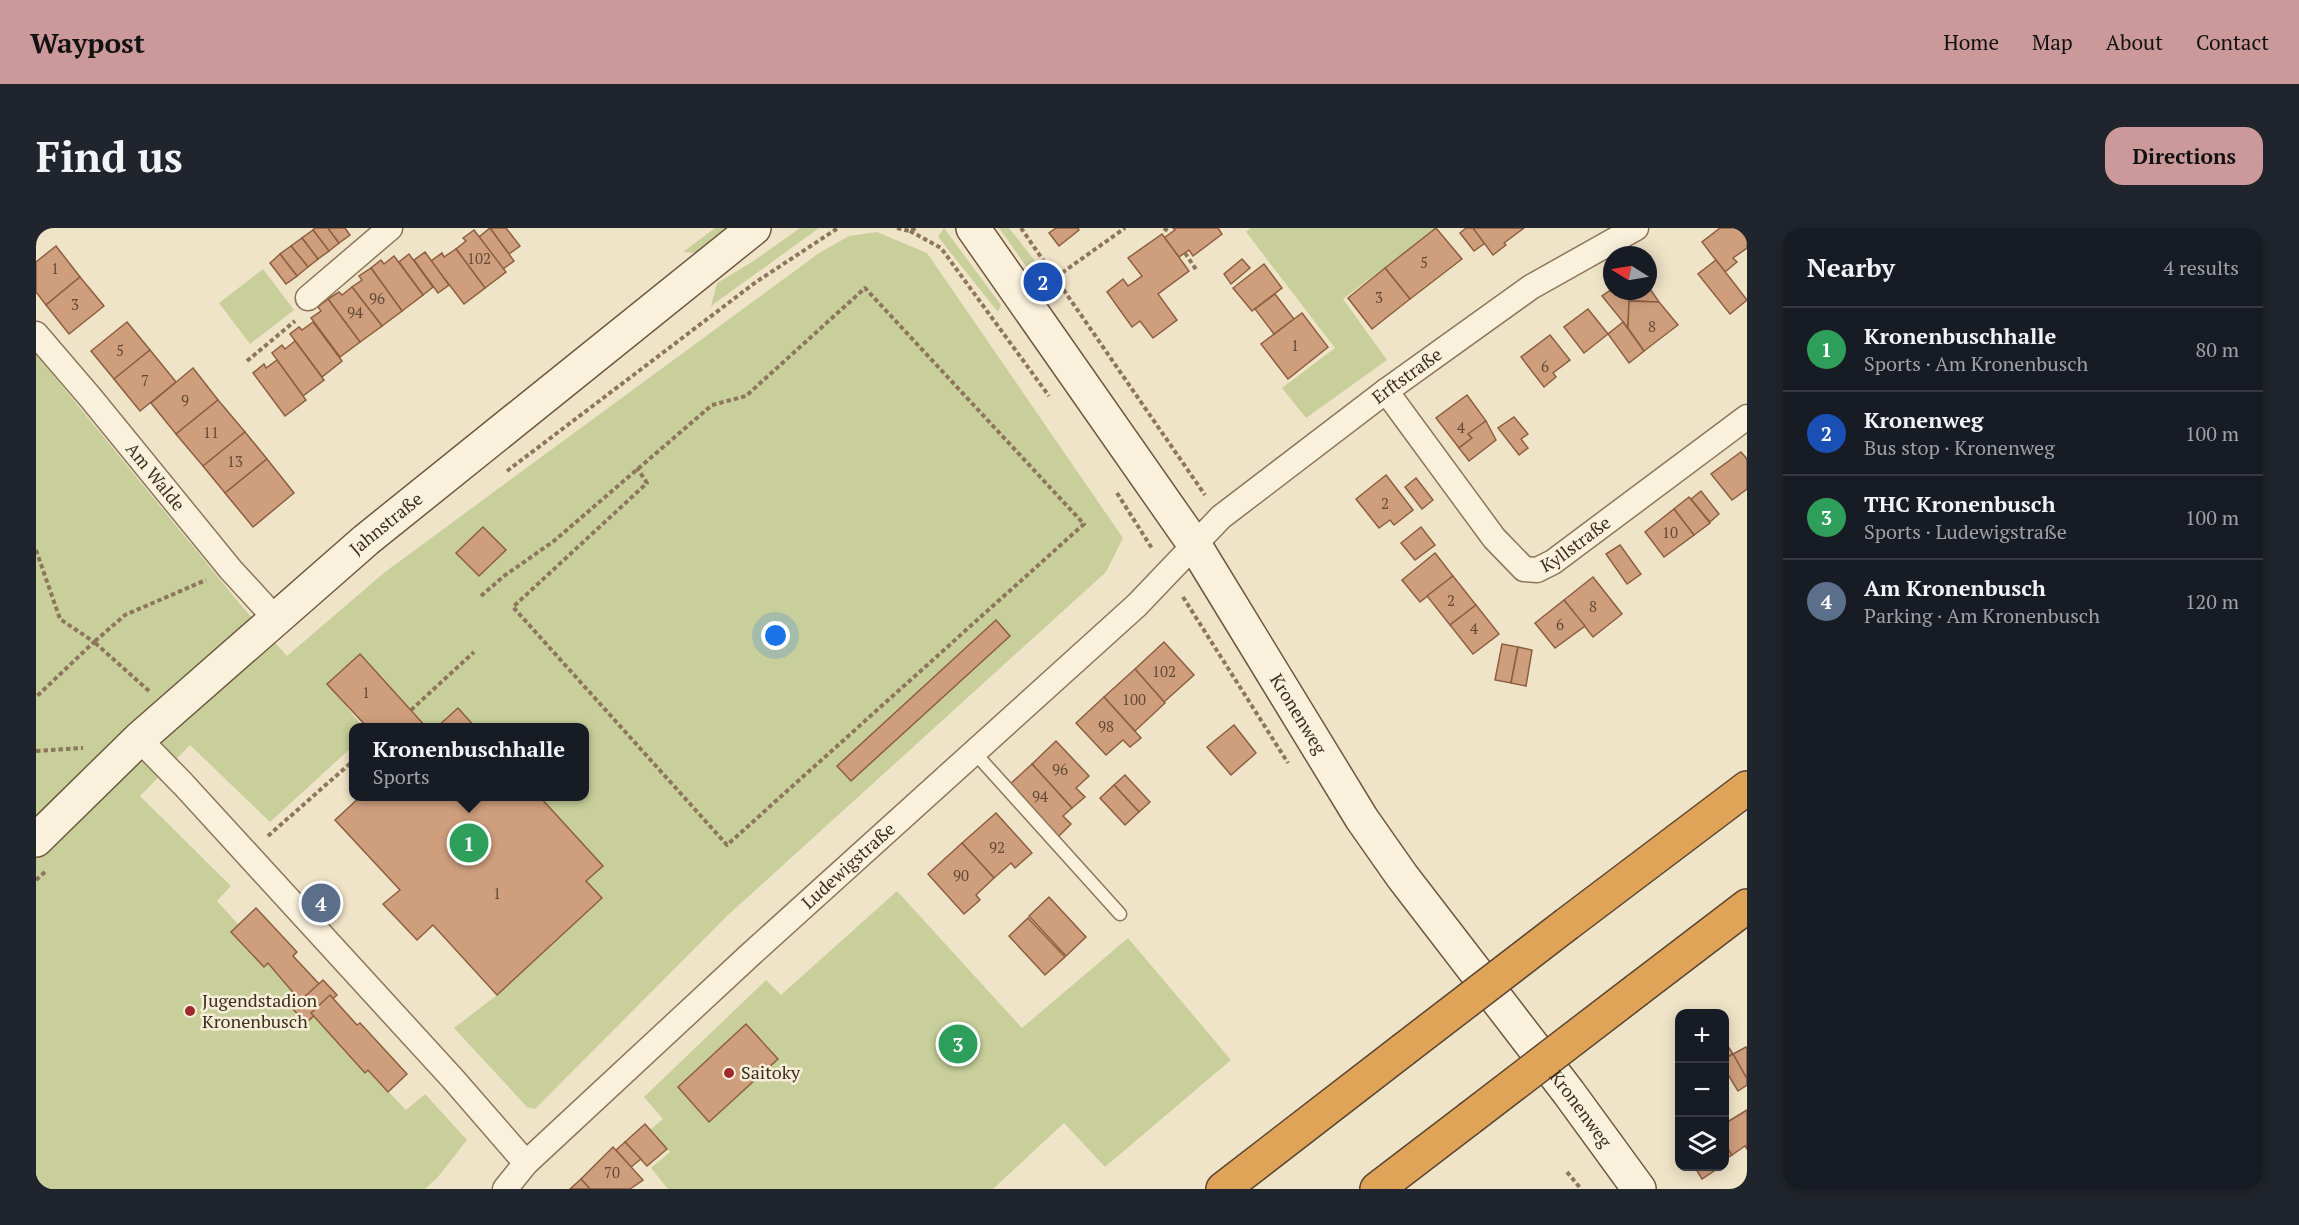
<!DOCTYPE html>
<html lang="en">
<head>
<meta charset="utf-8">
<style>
  :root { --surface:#171b24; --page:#20242c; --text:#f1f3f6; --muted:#9ea1a6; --line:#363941; --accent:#cc999b }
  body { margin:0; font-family:"PT Serif",serif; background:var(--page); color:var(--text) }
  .controls { position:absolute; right:18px; bottom:18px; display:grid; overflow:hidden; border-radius:12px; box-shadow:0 3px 15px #0003 }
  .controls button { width:54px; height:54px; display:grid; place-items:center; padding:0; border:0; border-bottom:2px solid var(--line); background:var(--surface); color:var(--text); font:30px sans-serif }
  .compass { position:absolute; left:1567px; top:18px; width:54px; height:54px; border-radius:50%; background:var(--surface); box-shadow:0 3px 15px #0003; rotate:281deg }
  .you { position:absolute; left:740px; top:408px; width:21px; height:21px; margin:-15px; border:4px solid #fff; border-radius:50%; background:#1a73e8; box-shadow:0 0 0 9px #1a73e833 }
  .badge { display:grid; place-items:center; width:39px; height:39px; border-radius:50%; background:var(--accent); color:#fff; font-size:20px; font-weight:700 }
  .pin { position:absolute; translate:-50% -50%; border:3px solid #fff; box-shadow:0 2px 6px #0006 }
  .popup { position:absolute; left:313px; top:495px; width:240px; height:78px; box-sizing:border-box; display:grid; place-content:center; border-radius:12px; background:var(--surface); filter:drop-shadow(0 2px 4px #0005); font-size:20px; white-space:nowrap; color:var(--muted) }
  .popup b { font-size:22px; color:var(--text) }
  .popup::after { content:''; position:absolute; left:50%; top:100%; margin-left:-12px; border:12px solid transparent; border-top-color:var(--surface) }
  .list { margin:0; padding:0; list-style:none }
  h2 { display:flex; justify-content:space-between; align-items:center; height:78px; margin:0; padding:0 24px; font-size:26px }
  h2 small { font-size:20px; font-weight:400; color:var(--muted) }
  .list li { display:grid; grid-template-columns:39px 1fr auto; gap:18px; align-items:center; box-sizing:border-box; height:84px; padding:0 24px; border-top:2px solid var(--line) }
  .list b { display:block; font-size:22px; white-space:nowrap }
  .list p { margin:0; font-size:20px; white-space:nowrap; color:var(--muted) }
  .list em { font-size:20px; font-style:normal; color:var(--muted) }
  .icon { flex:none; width:33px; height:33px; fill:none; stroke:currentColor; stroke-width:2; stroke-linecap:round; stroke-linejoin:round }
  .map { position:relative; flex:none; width:1711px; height:961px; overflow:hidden; border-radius:18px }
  header { display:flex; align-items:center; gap:36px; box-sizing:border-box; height:84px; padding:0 30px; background:var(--accent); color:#111 }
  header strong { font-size:28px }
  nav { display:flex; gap:33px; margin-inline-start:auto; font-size:21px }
  .intro { display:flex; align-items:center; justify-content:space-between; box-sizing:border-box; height:144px; padding:0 36px }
  h1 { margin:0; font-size:42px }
  .button { padding:15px 27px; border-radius:18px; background:var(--accent); color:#111; font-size:21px; font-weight:700 }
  main { display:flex; gap:36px; padding:0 36px }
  aside { flex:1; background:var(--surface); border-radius:18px; box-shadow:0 3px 15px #0003 }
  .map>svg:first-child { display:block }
</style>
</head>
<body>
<header>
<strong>Waypost</strong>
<nav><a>Home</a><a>Map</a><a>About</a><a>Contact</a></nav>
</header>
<div class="intro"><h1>Find us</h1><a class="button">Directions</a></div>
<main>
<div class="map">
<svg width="1711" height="961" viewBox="0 0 1711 961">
  <rect width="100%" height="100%" fill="#f0e4c8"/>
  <!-- green -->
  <g fill="#c9cf9b">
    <path d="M679 0H693L660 25 647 24Z"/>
    <path d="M764 0H783L675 78 681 55 716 34Z"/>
    <path d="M908 0 965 77 962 84 902 9Z"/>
    <path d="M963 0H973L1011 48H997Z"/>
    <path d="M1215 0H1401L1307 71 1351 132 1270 190 1246 160 1299 120 1210 4Z"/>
    <path d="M841 4 891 25 1087 310 1070 344 691 688 499 881 491 879 418 800 461 767 566 671 550 653 503 569 548 568V500L440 499 422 480 400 499H391L324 426 292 456 327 499 318 500 317 518 234 594 154 517 104 568 195 658 181 673 202 696 220 680 261 724 258 728 283 755 287 752 301 767 297 771 321 797 324 795 371 846 352 863 370 882 389 866 431 912 402 949 389 961H0V126L204 376 251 428 349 344 783 25 813 8Z"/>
    <path d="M227 41 258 82 214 116 183 75Z"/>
    <path d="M861 663 986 800 1092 710 1195 832 1069 939 1028 895 957 961H632L615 940 634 924 614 902 627 891 608 869 730 752 745 767Z"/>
  </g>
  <!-- building -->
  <g fill="#cf9f7d" stroke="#8d5f41" stroke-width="1.5">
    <path d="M279 0H292L303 15 293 23 277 2Z"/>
    <path d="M292 0H309L314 7 303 15Z"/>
    <path d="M454 0H470L484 18 473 26Z"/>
    <path d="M454 0 478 33 467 41 443 9Z"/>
    <path d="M1020 0H1042L1043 2 1023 18 1013 5Z"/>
    <path d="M1137 0H1182L1186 6 1157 28 1153 22 1143 29 1128 10 1139 2Z"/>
    <path d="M1400 0 1426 31 1374 71 1349 40Z"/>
    <path d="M1430 0H1437L1449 15 1438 23 1424 5Z"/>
    <path d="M1437 0H1488L1468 15 1470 17 1457 27Z"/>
    <path d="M1684 0H1702L1711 11V20L1697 30 1701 34 1689 44 1666 14Z"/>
    <path d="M277 2 293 23 282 31 266 10Z"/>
    <path d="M438 2 470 44 449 60 420 21 430 13 427 10Z"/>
    <path d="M1126 6 1153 43 1122 66 1141 92 1117 110 1104 93 1096 99 1071 64 1087 51 1092 58 1106 48 1092 30Z"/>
    <path d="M266 10 282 31 272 39 255 18Z"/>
    <path d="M20 18 44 49 10 77 0 64V34Z"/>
    <path d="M255 18 272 39 261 48 244 26Z"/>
    <path d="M420 21 449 60 428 76 395 33 406 25 408 29Z"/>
    <path d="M389 24 413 57 402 65 378 32Z"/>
    <path d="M244 26 261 48 250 56 234 35Z"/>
    <path d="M373 26 397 59 387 67 363 34Z"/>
    <path d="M358 28 387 67 366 83 335 40 345 32 348 36Z"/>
    <path d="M1206 31 1214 40 1195 56 1188 46Z"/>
    <path d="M1680 32 1711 72 1694 86 1662 46Z"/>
    <path d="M1228 36 1246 60 1216 83 1197 60Z"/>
    <path d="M335 40 366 83 346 98 316 59 326 52 323 48Z"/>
    <path d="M1349 40 1374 71 1336 101 1312 70Z"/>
    <path d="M44 49 68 78 33 106 10 77Z"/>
    <path d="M1612 58 1623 74 1593 73 1592 100 1566 68 1576 61V63H1612Z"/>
    <path d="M316 59 346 98 324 114 292 71 303 64 306 67Z"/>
    <path d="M1239 66 1258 91 1238 106 1219 81Z"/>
    <path d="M292 71 324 114 304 129 275 90 285 83 282 79Z"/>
    <path d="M1593 73 1623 74 1642 97 1608 123 1592 100Z"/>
    <path d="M1552 81 1572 106 1548 125 1528 99Z"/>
    <path d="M1266 85 1292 119 1252 151 1225 116Z"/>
    <path d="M91 94 114 122 78 151 55 123Z"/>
    <path d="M277 94 306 133 286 149 254 106 263 99 266 102Z"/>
    <path d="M1587 94 1608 123 1593 135 1572 106Z"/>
    <path d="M1514 107 1534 132 1517 145 1520 149 1508 159 1485 129Z"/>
    <path d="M259 113 288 152 267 168 236 125 246 117 249 121Z"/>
    <path d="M114 122 140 154 104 183 78 151Z"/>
    <path d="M241 132 270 172 249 188 217 145 228 136 230 140Z"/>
    <path d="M157 140 182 172 140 206 115 175Z"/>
    <path d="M1431 167 1450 193 1432 206 1436 210 1423 220 1400 190Z"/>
    <path d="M182 172 209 204 167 238 140 206Z"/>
    <path d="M1478 189 1492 206 1485 211 1492 220 1483 227 1462 200Z"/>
    <path d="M1450 193 1460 212 1433 233 1423 220 1436 210 1432 206Z"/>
    <path d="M209 204 231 231 189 265 167 238Z"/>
    <path d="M1705 224 1711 231V261L1696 272 1675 246Z"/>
    <path d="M231 231 258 265 217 299 189 265Z"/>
    <path d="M1350 247 1377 282 1358 297 1354 292 1343 300 1320 271Z"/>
    <path d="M1380 250 1397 272 1386 281 1369 259Z"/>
    <path d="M1665 263 1683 286 1674 294 1655 271Z"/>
    <path d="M1653 269 1674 295 1658 307 1638 281Z"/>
    <path d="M1638 281 1658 307 1628 329 1609 304Z"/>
    <path d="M447 299 470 322 443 348 420 325Z"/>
    <path d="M1385 299 1399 317 1379 332 1365 315Z"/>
    <path d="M1584 317 1605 346 1591 356 1570 326Z"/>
    <path d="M1399 325 1417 348 1384 374 1366 352Z"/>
    <path d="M1417 348 1440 377 1414 397 1391 368Z"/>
    <path d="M1557 349 1586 386 1557 409 1528 372Z"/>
    <path d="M1528 372 1549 398 1519 420 1499 395Z"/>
    <path d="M1440 377 1463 406 1437 426 1414 397Z"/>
    <path d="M960 392 974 408 815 553 801 538Z"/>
    <path d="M1128 414 1158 447 1128 474 1099 441Z"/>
    <path d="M1466 416 1482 419 1475 455 1459 452Z"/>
    <path d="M1482 419 1496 422 1490 458 1475 455Z"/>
    <path d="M324 426 381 489 391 500H332L291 456Z"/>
    <path d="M1099 441 1129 475 1099 503 1068 469Z"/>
    <path d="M1068 469 1105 510 1094 519 1087 512 1070 527 1040 495Z"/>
    <path d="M422 480 440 500H400Z"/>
    <path d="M1198 497 1220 525 1195 547 1171 519Z"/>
    <path d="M1020 513 1053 548 1040 560 1049 569 1036 580 996 536Z"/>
    <path d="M996 536 1036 580 1027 588 1035 596 1022 609 972 558Z"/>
    <path d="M1089 547 1114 574 1103 584 1078 557Z"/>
    <path d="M1078 557 1103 584 1089 597 1064 570Z"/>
    <path d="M325 568H503L567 638 550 653 566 670 461 767 397 697 381 712 347 676 364 662 299 592Z"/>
    <path d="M960 585 996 625 979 640 975 635 958 650 926 615Z"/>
    <path d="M926 615 958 650 940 667 944 672 928 686 892 646Z"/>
    <path d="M1013 669 1050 709 1030 728 993 688Z"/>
    <path d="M220 680 261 724 257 728 285 758 266 775 232 735 228 739 195 704Z"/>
    <path d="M992 690 1029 729 1009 747 973 708Z"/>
    <path d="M287 752 301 767 270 795 256 780Z"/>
    <path d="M294 767 321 797 324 795 371 846 352 864 332 842 329 845 275 785Z"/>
    <path d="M710 796 742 831 673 894 642 859Z"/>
    <path d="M1688 812 1697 826 1688 831Z"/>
    <path d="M1710 819 1711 820V851L1697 826Z"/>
    <path d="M1697 826 1711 851V857L1702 863 1688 840V831Z"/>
    <path d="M1711 882V921L1709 918 1696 927 1688 916V896Z"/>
    <path d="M609 896 631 921 611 938 589 914Z"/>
    <path d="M589 914 605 931 595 939 580 922Z"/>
    <path d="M1688 916 1696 927 1688 932Z"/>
    <path d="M577 919 607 952 594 961H554L545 951Z"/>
    <path d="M1658 938H1684V939L1666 951Z"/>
    <path d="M545 951 554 961H534Z"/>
  </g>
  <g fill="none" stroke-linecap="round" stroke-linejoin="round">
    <!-- lane casing -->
    <g stroke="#8d765c" stroke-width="15">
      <path id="lane" d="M938 524 1084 686"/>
    </g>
    <!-- street casing -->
    <g stroke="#8d765c" stroke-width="27">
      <g id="street">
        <path d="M272 70 354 0"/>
        <path id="s1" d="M0 106 54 169 195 342 239 390"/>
        <path id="s2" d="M1350 163 1458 310 1488 341 1501 342 1517 334 1711 189"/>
        <path d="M103 511 147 556 417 851 490 935"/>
        <path id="s3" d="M469 961 490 935 715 726 1101 377 1185 289 1350 163 1495 59 1600 0"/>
      </g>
    </g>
    <!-- secondary casing -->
    <g stroke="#6f573f" stroke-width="36">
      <g id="secondary">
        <path id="s4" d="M937 0 1158 316 1326 591 1366 648 1533 865 1603 961"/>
        <path id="s5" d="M0 612 103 511 330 312 718 0"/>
      </g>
    </g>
    <!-- highway casing -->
    <g stroke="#5b4430" stroke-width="36">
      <g id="highway">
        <path d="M1531 696 1711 560"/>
        <path d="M1601 762 1711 678"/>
        <path d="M1187 961 1367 822"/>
        <path d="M1341 961 1434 890"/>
      </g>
    </g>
    <!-- path -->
    <g stroke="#8d765c" stroke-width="4" stroke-dasharray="4.5 3" stroke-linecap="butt">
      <path d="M861 0 874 3 880 0"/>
      <path d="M985 0 1169 267"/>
      <path d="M1128 0 1134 5"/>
      <path d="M874 3 905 20 1013 168"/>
      <path d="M1149 25 1161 43"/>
      <path d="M1020 49 1089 0"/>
      <path d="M211 133 259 93"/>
      <path d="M471 243 720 54 802 0"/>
      <path d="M1081 265 1117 322"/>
      <path d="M0 322 24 391 58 414 0 469"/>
      <path d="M445 368 468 348 518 313 676 177 710 168 829 60 1048 296 691 617 477 379 611 255 601 240"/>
      <path d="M1147 369 1252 535"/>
      <path d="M113 463 58 414 89 387 170 352"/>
      <path d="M375 482 438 424"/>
      <path d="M0 523 47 520"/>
      <path d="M232 608 318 532"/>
      <path d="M0 652 10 643"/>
      <path d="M1531 944 1545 961"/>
    </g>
    <!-- lane -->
    <use href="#lane" stroke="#faf1dc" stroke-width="12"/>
    <!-- street -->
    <use href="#street" stroke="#faf1dc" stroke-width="24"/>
    <!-- secondary -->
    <use href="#secondary" stroke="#faf1dc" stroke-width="33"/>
    <!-- highway -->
    <use href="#highway" stroke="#e0a458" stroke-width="33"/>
    <!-- highway-bridge casing -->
    <g stroke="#5b4430" stroke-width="36" stroke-linecap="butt">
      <g id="highway-bridge">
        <path d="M1367 822 1531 696"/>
        <path d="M1434 890 1601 762"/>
      </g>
    </g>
    <!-- highway-bridge -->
    <use href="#highway-bridge" stroke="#e0a458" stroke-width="33"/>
  </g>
  <!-- markers -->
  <g fill="#9e2a2b" stroke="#f7eed8" stroke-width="2">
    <circle cx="154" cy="783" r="6"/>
    <circle cx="693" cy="845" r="6"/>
  </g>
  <g text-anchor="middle" stroke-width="5" stroke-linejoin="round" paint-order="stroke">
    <!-- number labels -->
    <g font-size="15" fill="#624a37">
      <text x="443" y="36">102</text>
      <text x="1388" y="40">5</text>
      <text x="19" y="46">1</text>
      <text x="1343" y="75">3</text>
      <text x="341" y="76">96</text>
      <text x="39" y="82">3</text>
      <text x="319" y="90">94</text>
      <text x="1616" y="104">8</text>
      <text x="1259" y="123">1</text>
      <text x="84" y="128">5</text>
      <text x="1509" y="144">6</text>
      <text x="109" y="158">7</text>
      <text x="149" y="178">9</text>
      <text x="1425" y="205">4</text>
      <text x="175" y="210">11</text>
      <text x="199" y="239">13</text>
      <text x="1349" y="281">2</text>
      <text x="1634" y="310">10</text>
      <text x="1415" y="378">2</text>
      <text x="1557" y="384">8</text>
      <text x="1524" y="402">6</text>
      <text x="1438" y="406">4</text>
      <text x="1128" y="449">102</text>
      <text x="330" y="470">1</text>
      <text x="1098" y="477">100</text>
      <text x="1070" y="504">98</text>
      <text x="1024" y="547">96</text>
      <text x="1004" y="574">94</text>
      <text x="961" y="625">92</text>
      <text x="925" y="653">90</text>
      <text x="461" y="671">1</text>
      <text x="576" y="950">70</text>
    </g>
    <!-- street labels -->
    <g font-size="18" fill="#3d2e20" stroke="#f7eed8">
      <text dy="6" stroke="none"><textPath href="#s3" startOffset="1216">Erftstraße</textPath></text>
      <text dy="6" stroke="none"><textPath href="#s1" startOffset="186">Am Walde</textPath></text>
      <text dy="6" stroke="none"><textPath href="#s5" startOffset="472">Jahnstraße</textPath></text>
      <text dy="6" stroke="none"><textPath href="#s2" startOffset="285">Kyllstraße</textPath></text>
      <text dy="6" stroke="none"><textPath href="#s4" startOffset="585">Kronenweg</textPath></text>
      <text dy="6" stroke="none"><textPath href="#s3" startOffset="472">Ludewigstraße</textPath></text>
      <text dy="6" stroke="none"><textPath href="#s4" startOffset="1071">Kronenweg</textPath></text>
    </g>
    <!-- poi labels -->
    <g font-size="18" fill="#3d2e20" stroke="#f7eed8" text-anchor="start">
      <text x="166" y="779">Jugendstadion<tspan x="166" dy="21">Kronenbusch</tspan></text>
      <text x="705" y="851">Saitoky</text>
    </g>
  </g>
</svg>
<div class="controls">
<button>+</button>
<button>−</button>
<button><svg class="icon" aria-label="layers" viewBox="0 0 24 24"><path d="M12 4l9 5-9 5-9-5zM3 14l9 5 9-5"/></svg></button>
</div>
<svg class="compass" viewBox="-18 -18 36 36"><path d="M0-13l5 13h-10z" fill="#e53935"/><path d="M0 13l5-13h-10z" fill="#9ea1a6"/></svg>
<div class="you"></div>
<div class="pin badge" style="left:433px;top:615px;background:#2e9e5b">1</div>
<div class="popup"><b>Kronenbuschhalle</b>Sports</div>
<div class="pin badge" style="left:1007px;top:54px;background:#1a4fb4">2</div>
<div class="pin badge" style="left:922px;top:816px;background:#2e9e5b">3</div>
<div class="pin badge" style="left:285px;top:675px;background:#5c6f8a">4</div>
</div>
<aside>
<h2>Nearby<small>4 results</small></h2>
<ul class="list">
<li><span class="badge" style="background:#2e9e5b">1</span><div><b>Kronenbuschhalle</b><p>Sports · Am Kronenbusch</p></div><em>80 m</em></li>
<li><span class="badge" style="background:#1a4fb4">2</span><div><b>Kronenweg</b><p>Bus stop · Kronenweg</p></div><em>100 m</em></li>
<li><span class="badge" style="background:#2e9e5b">3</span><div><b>THC Kronenbusch</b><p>Sports · Ludewigstraße</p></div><em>100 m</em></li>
<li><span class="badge" style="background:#5c6f8a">4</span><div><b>Am Kronenbusch</b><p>Parking · Am Kronenbusch</p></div><em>120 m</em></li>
</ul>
</aside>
</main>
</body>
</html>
